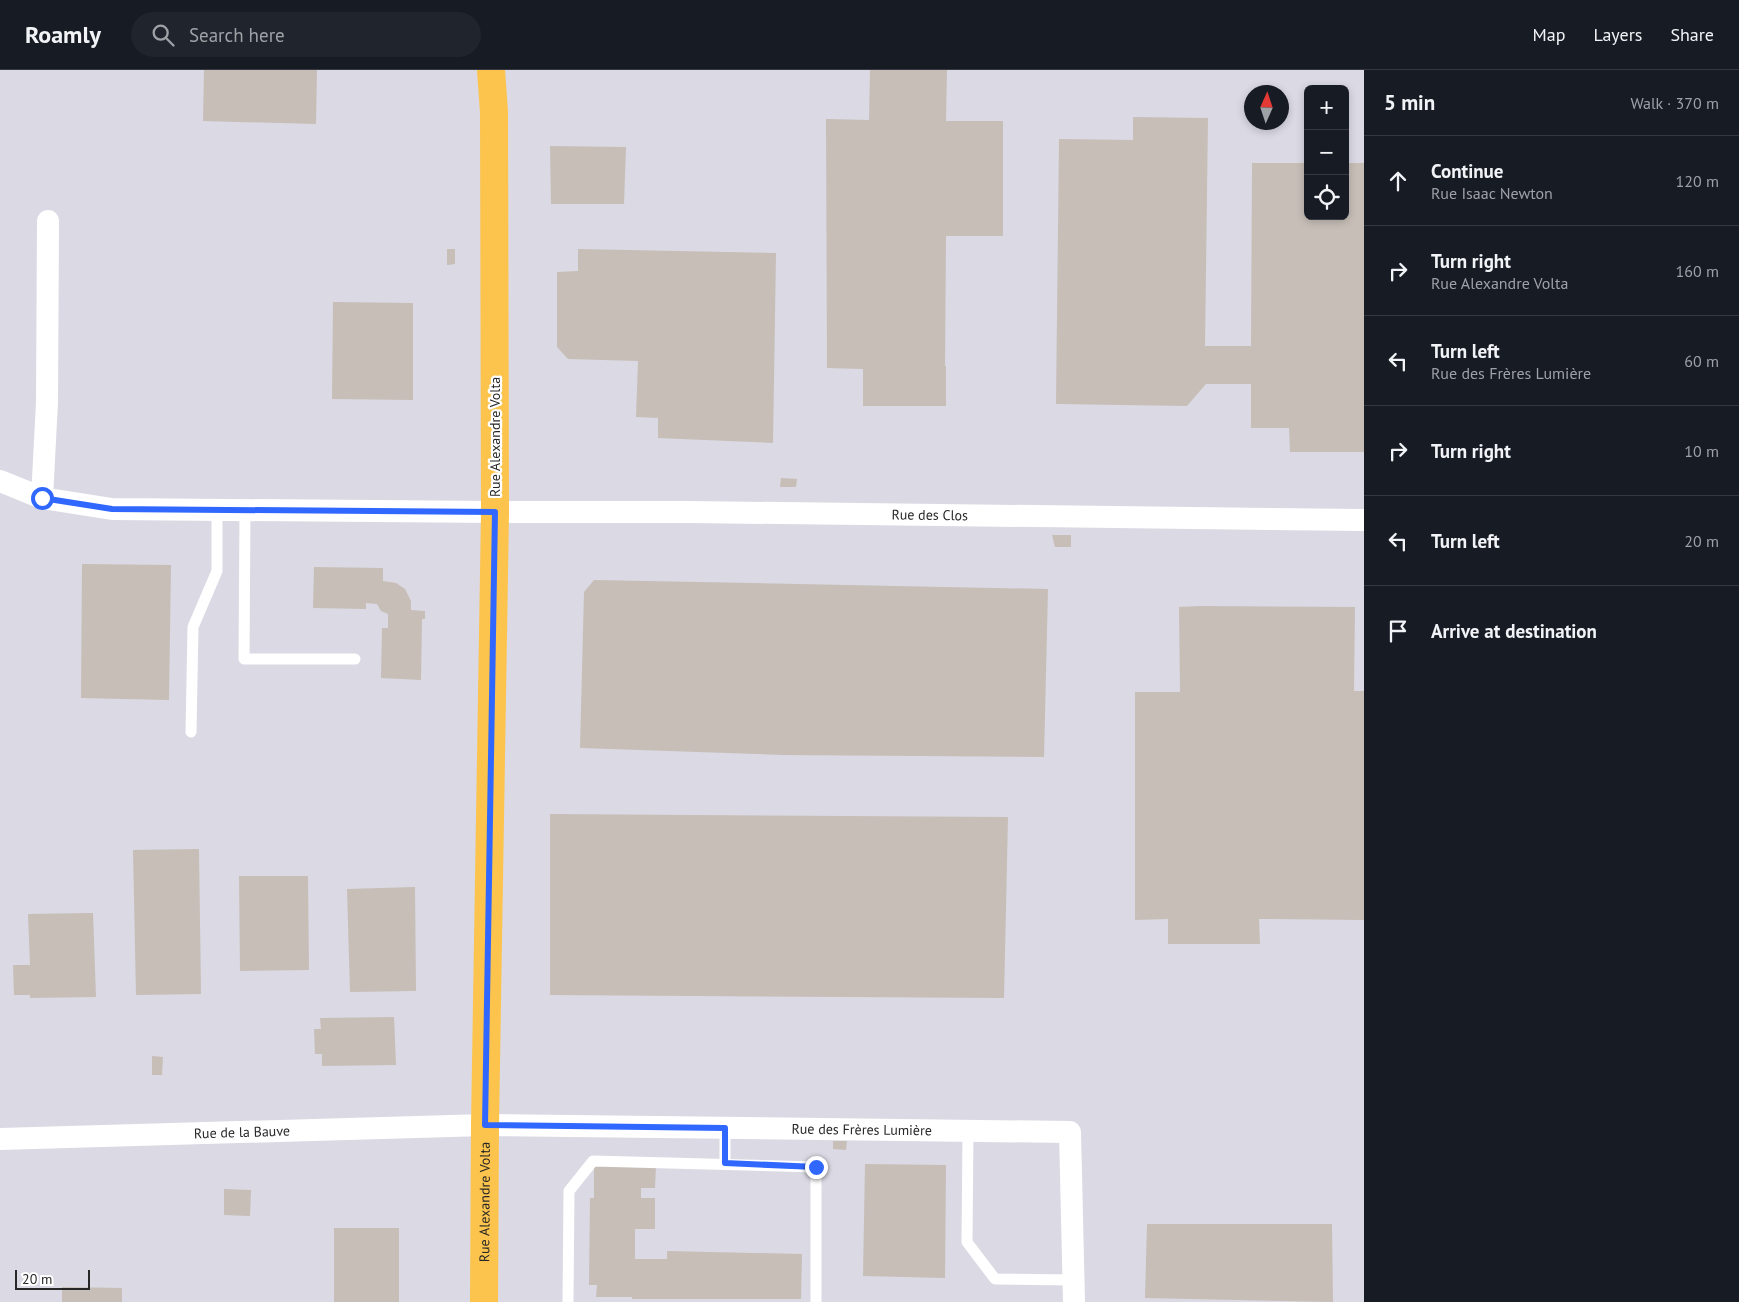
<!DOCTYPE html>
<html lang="en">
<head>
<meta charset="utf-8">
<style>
  :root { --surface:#171b24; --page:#20242c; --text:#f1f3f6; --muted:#9ea1a6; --line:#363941 }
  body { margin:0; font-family:"PT Sans",sans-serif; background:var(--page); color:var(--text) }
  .controls { position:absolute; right:15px; top:15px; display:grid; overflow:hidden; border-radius:8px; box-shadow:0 2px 8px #0003 }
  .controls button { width:45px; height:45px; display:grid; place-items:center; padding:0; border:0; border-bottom:1px solid var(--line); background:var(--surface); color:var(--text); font:25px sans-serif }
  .compass { position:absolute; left:1244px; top:15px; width:45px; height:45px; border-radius:50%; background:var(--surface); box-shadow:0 2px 8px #0003; rotate:3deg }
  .scale { position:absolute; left:15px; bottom:12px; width:75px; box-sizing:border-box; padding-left:5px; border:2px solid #272727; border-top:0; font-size:14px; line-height:18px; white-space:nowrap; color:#272727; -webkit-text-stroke:4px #fff; paint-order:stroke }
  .stop { position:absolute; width:15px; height:15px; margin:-11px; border:4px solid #3068ff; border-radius:50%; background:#fff }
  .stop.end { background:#3068ff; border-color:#fff; box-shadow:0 1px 5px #0008 }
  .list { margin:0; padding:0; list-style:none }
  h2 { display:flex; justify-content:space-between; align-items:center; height:65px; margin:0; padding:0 20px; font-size:21px }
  h2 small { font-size:16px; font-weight:400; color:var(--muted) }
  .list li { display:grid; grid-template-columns:32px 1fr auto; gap:15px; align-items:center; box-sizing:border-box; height:90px; padding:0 20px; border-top:1px solid var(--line) }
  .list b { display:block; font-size:19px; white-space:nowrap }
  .list p { margin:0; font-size:16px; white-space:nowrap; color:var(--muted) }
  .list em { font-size:16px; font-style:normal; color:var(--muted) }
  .icon { flex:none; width:28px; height:28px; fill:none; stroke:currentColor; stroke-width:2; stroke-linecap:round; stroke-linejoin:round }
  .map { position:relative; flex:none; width:1364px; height:1232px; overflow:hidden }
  header { display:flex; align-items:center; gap:30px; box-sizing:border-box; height:70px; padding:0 25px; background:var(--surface); border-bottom:1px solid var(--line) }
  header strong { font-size:24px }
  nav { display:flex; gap:28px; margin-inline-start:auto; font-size:18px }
  .search { width:350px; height:45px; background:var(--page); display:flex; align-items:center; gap:12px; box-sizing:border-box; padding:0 18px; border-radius:28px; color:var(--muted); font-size:19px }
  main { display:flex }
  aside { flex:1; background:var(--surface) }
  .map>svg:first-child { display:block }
</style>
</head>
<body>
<header>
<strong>Roamly</strong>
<div class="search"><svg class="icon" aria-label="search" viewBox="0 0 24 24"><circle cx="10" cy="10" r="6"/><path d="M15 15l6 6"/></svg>Search here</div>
<nav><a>Map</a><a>Layers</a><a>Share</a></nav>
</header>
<main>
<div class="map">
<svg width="1364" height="1232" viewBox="0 0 1364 1232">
  <rect width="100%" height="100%" fill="#ece1d7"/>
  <!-- industrial -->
  <path fill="#dbd9e3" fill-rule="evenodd" d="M0 0H1364V1232H0ZM1308 19H1345V146H1308ZM1252 22H1282V52H1252Z"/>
  <!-- building -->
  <g fill="#c6beb7">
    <path d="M204 0H317L316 54 203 51Z"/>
    <path d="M870 0H947L946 51H1003V166H946L945 296H946V336H863V299L827 298 826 49 869 50Z"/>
    <path d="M1133 47 1208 48 1205 276H1251L1252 93H1308V146H1345V93H1364V382H1290L1289 358H1251V314H1206L1187 336 1056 334 1059 69 1133 70Z"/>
    <path d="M550 76 626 77 624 134H551Z"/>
    <path d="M447 179H455V194L447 195Z"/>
    <path d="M578 179 776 183 773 373 658 368V348L636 347 638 291 568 289 557 277V202L578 201Z"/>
    <path d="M333 232 413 233V330L332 329Z"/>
    <path d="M781 408 797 409 796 417H780Z"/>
    <path d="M1052 465H1071V477H1055Z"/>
    <path d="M82 494 171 495 169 630 81 628Z"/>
    <path d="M314 497 383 498V511L396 513 405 519 411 531V540L425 541V549H422L421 610 381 608 382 558H388V544L381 541 377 534 366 533V539L313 538Z"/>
    <path d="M594 510 1048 519 1044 687 784 685 580 678 584 522Z"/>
    <path d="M1200 536 1355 537 1354 621H1364V850L1259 849 1260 874H1168V849L1135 850V622H1180L1179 537Z"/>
    <path d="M550 744 1008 747 1004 928 550 925Z"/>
    <path d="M199 779 201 924 136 925 133 780Z"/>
    <path d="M239 806H308L309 900 240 901Z"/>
    <path d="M415 817 416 921 350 922 347 819Z"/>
    <path d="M93 843 96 927 30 928V925H14L13 895H30L28 844Z"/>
    <path d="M394 947 396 995 322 996V984H315L314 959H321L320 948Z"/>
    <path d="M152 986 163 987 162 1005H152Z"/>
    <path d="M833 1071H847L846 1080 833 1079Z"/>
    <path d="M594 1094 656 1095 655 1118H641V1128H655V1159H635V1189H667V1181L802 1184 801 1229H632V1227H596L597 1215H589L590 1128H594Z"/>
    <path d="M865 1094 946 1095 945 1208 863 1206Z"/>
    <path d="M224 1119 251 1120 250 1146 224 1145Z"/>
    <path d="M1147 1154H1332L1333 1232 1145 1228Z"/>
    <rect x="334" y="1158" width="65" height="74"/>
    <path d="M62 1217 122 1218V1232H62Z"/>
  </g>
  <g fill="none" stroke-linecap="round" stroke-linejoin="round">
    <!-- lane -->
    <g stroke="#fff" stroke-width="11">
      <path d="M245 440 244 589H355"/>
      <path d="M191 662 193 557 217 501V440"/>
      <path d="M725 1058V1093"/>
      <path d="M968 1061 967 1172 995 1209 1073 1210"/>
      <path d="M568 1232 569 1121 593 1091 816 1097V1232"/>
    </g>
    <!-- street -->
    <g stroke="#fff" stroke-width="22">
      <path id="s1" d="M0 411 42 428 112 439 495 442H690L1364 450"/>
      <path d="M42 428 47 332 48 151"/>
      <path id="s2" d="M0 1069 485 1055 1070 1062 1074 1232"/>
    </g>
    <!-- primary -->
    <path stroke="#fcc44c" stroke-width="28" id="s3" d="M484 1232 485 1055 495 442 494 42 491 0"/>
  </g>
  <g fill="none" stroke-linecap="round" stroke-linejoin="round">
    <!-- route -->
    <path stroke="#3068ff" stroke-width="6" d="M42 428 112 439 495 442 485 1055 725 1058V1093L816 1097"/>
  </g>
  <g text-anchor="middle" stroke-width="4.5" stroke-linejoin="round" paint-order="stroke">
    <!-- street labels -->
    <g font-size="14" fill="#272727" stroke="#fff">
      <text transform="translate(495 367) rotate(-90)" y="5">Rue Alexandre Volta</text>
      <text dy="5" stroke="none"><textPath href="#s1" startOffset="934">Rue des Clos</textPath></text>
      <text dy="5" stroke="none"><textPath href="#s2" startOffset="862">Rue des Frères Lumière</textPath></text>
      <text dy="5" stroke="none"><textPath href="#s2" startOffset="242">Rue de la Bauve</textPath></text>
      <text dy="5" stroke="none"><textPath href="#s3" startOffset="100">Rue Alexandre Volta</textPath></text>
    </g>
  </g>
</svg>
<div class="controls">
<button>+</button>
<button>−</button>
<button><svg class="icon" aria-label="locate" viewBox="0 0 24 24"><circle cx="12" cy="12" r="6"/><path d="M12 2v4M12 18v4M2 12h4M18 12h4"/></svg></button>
</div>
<svg class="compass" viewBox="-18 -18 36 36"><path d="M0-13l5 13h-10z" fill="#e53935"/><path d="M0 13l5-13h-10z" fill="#9ea1a6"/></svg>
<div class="scale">20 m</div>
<div class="stop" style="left:42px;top:428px"></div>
<div class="stop end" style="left:816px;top:1097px"></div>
</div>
<aside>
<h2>5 min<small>Walk · 370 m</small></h2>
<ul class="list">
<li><svg class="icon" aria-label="ahead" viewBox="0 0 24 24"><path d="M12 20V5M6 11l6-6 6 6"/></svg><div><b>Continue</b><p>Rue Isaac Newton</p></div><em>120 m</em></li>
<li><svg class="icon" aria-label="right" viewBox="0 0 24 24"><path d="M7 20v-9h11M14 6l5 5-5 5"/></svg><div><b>Turn right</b><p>Rue Alexandre Volta</p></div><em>160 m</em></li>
<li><svg class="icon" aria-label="left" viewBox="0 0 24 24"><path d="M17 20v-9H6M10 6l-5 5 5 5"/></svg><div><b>Turn left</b><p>Rue des Frères Lumière</p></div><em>60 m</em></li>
<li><svg class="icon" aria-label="right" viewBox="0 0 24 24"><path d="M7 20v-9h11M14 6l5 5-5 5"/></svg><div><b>Turn right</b></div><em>10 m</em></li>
<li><svg class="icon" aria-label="left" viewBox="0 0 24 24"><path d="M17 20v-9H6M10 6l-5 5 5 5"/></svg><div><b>Turn left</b></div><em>20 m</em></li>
<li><svg class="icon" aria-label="arrive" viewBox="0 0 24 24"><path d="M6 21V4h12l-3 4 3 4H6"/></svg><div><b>Arrive at destination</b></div></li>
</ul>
</aside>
</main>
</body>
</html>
